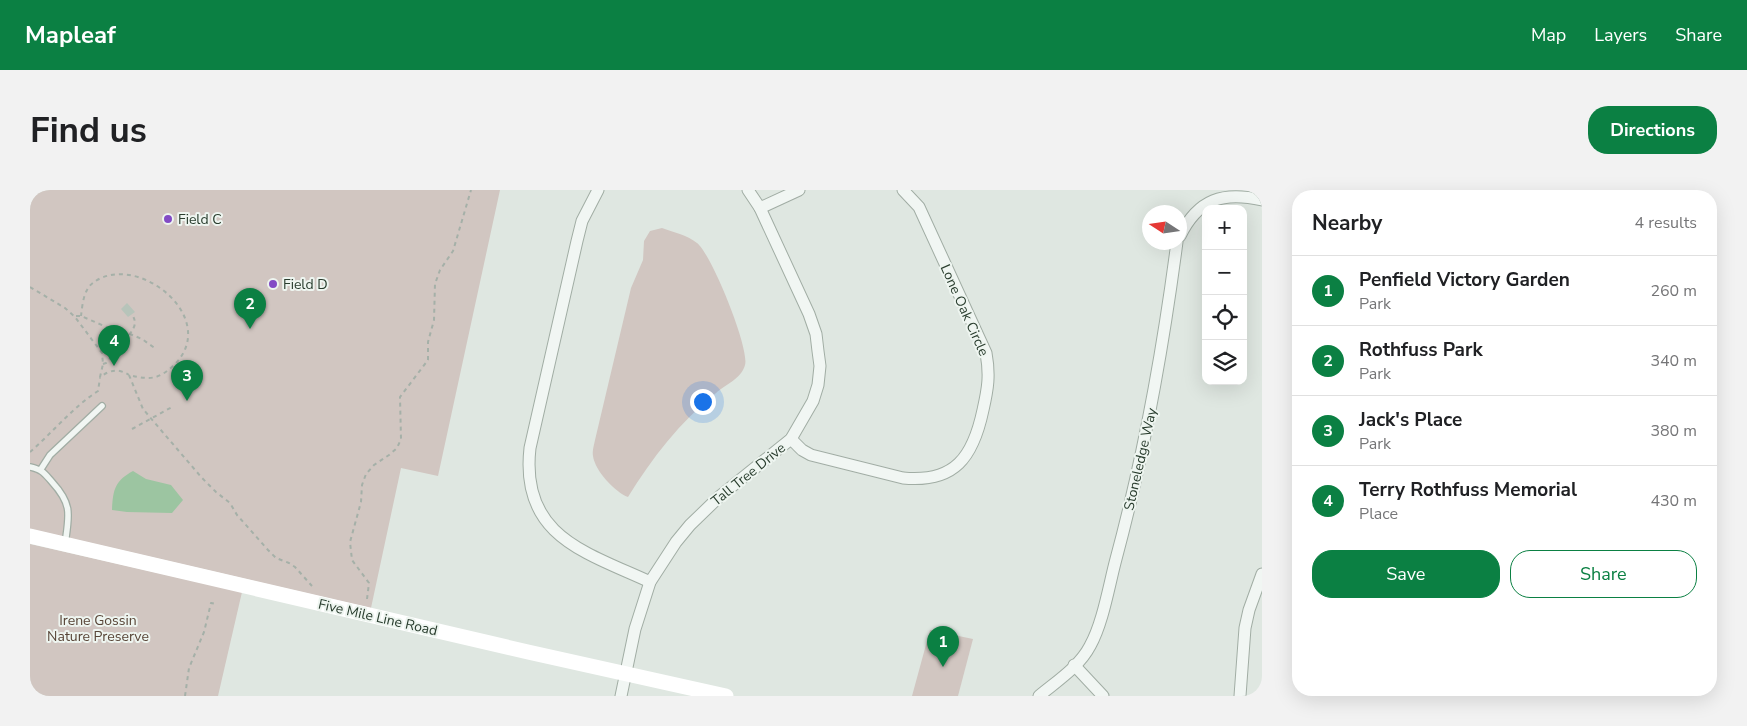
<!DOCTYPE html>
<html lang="en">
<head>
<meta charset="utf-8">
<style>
  :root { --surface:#fff; --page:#f2f2f2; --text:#202124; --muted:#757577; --line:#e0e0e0; --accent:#0b8043 }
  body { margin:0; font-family:"Nunito Sans",sans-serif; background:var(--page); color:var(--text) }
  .controls { position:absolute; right:15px; top:15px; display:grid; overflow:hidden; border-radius:10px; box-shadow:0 5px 20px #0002 }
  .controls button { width:45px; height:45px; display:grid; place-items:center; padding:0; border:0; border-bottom:1px solid var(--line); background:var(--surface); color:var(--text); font:25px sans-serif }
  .compass { position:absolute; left:1112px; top:15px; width:45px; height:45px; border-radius:50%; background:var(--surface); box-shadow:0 5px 20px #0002; rotate:282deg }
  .you { position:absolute; left:672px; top:211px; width:18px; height:18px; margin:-12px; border:4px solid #fff; border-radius:50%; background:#1a73e8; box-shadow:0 0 0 8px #1a73e833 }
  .badge { display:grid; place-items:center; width:32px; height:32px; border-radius:50%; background:var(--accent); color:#fff; font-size:16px; font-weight:700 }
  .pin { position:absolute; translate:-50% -41px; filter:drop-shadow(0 1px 2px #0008) }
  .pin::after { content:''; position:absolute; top:26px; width:18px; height:15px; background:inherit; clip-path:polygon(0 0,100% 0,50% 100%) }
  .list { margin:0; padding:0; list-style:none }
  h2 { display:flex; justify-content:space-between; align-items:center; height:65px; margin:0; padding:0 20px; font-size:21px }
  h2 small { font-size:16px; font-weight:400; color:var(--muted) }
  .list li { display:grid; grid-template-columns:32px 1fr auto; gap:15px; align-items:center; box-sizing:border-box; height:70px; padding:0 20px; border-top:1px solid var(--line) }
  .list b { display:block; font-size:19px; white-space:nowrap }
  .list p { margin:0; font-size:16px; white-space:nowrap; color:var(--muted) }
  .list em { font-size:16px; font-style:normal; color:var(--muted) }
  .actions { display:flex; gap:10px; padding:15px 20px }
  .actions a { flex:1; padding:11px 0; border:1px solid var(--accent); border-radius:20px; text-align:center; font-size:18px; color:var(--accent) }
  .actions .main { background:var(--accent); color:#fff }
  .icon { flex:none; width:28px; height:28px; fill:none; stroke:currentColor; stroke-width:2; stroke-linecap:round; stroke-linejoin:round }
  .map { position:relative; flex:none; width:1232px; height:506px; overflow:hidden; border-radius:20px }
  header { display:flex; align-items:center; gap:30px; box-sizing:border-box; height:70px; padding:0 25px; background:var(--accent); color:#fff }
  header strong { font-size:24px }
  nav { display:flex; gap:28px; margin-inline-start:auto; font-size:18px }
  .intro { display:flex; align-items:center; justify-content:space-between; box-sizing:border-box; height:120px; padding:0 30px }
  h1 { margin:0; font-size:35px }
  .button { padding:12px 22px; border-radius:20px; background:var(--accent); color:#fff; font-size:18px; font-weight:700 }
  main { display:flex; gap:30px; padding:0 30px }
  aside { flex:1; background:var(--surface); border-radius:20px; box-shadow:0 5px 20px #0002 }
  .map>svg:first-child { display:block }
</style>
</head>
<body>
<header>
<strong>Mapleaf</strong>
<nav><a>Map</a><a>Layers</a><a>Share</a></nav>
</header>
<div class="intro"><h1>Find us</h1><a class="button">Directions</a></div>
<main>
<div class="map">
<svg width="1232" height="506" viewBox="0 0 1232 506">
  <rect width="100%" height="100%" fill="#dfe7e1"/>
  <!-- green -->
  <g fill="#d1c6c1">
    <path d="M0 0H470L408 286 371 278 341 418 0 339Z"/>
    <path d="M632 38C643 42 657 45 667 53 681 63 720 159 715 175 712 188 695 195 686 203 650 232 622 268 598 307 585 302 565 281 563 266 562 261 564 255 565 250L601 98 613 70 614 51 620 41Z"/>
    <path d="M0 354 212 402 188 506H0Z"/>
    <path d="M900 440 943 449 928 506H882Z"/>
  </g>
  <!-- water -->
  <path fill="#9cc5a1" d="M103 281 116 289 141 295 153 310 142 323 97 322 82 320C83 299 85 291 103 281Z"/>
  <!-- building -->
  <path fill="#b7c4ba" d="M97 113 105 122 98 127 91 119Z"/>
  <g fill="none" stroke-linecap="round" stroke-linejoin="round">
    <!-- lane casing -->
    <g stroke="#a1ada4" stroke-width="8">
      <g id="lane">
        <path d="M0 277C13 280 14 283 22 292 43 315 39 325 35 354"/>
        <path d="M11 279 20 265 72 216"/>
      </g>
    </g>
    <!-- street casing -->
    <g stroke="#a1ada4" stroke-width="13">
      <g id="street">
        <path d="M568 0 552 31 547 51 500 258C490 346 555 362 620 392"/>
        <path d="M730 18 769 0"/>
        <path d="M1150 46C1168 9 1193 1 1232 10"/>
        <path d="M761 249 772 260 781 265 873 288C925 293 943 267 953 220 958 198 960 185 956 163L889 17 873 0"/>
        <path d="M1044 475 1073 506"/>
        <path d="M591 506 605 439 620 392 646 352 660 335 690 306 761 249 783 211 788 195 790 176 788 161 786 144 779 124 730 18 718 0"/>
        <path d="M1009 506C1027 491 1049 477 1060 456 1073 433 1079 395 1086 369 1114 265 1133 159 1147 52"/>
        <path d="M1210 506 1215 438 1219 420 1232 384"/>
      </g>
    </g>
    <!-- path -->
    <g stroke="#a5b0a8" stroke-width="2" stroke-dasharray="4 4" stroke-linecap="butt">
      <path d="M0 97 35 118 45 127 72 163 73 174 70 187C80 180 88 178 99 185"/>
      <path d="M46 126H51L86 141 100 144C105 136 107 133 102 124"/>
      <path d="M51 126C52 118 53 107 57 100 60 94 65 91 71 88 116 68 189 131 144 175 128 190 120 190 99 185L113 219 130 239 172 288 186 302 200 313 207 325 238 360 246 368 259 373 265 377 282 396"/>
      <path d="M73 174 76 173 100 144 112 149 126 159"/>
      <path d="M102 239 142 217"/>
      <path d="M0 262C22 243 43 217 68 201L70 188"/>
      <path d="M337 409 339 393 322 370 320 352 331 312 332 295 336 284 344 275 359 265 367 258 371 249 370 207 398 170V152L404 130 405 94 410 80 423 61 441 0"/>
      <path d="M155 506 159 478 174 442 181 413 186 414"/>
    </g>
    <!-- lane -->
    <use href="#lane" stroke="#f1f6f3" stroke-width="5.5"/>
    <!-- street -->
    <use href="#street" stroke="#f1f6f3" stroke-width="11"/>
    <!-- secondary -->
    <path stroke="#fff" stroke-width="15" d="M0 346 498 462 696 506"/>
  </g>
  <!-- markers -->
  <g fill="#834bc5" stroke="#eef5f0" stroke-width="2">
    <circle cx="138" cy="29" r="5"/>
    <circle cx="243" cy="94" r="5"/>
  </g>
  <g text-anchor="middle" stroke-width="4" stroke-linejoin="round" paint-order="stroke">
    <!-- poi labels -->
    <g font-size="14" fill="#293d2e" stroke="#eef5f0" text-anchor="start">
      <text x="148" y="34">Field C</text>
      <text x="253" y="99">Field D</text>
    </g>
    <!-- street labels -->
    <g font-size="14" fill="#293d2e" stroke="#eef5f0">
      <text transform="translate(935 120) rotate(66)" y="5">Lone Oak Circle</text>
      <text transform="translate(1110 269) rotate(-77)" y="5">Stoneledge Way</text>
      <text transform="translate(718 284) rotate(-39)" y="5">Tall Tree Drive</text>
      <text transform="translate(348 427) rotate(13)" y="5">Five Mile Line Road</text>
    </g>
    <!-- park labels -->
    <g font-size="14" fill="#584537" stroke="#eef5f0">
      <text x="68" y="435">Irene Gossin<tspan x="68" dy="16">Nature Preserve</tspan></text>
    </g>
  </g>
</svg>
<div class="controls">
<button>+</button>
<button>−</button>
<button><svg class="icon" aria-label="locate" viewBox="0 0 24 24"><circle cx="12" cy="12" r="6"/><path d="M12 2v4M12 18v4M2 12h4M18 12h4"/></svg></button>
<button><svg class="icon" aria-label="layers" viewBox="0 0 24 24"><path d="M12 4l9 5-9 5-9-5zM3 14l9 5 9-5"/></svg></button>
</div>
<svg class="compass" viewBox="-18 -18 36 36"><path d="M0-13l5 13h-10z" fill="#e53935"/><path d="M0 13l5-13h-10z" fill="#757577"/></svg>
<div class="you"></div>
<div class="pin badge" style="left:913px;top:477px">1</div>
<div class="pin badge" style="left:220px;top:139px">2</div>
<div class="pin badge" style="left:157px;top:211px">3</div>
<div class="pin badge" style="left:84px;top:176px">4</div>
</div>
<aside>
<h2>Nearby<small>4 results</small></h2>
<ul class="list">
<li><span class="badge">1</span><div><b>Penfield Victory Garden</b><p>Park</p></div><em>260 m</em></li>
<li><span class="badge">2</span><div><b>Rothfuss Park</b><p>Park</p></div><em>340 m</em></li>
<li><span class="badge">3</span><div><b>Jack's Place</b><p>Park</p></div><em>380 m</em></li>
<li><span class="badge">4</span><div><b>Terry Rothfuss Memorial</b><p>Place</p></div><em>430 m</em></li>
</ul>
<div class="actions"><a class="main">Save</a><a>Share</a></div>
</aside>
</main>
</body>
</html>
